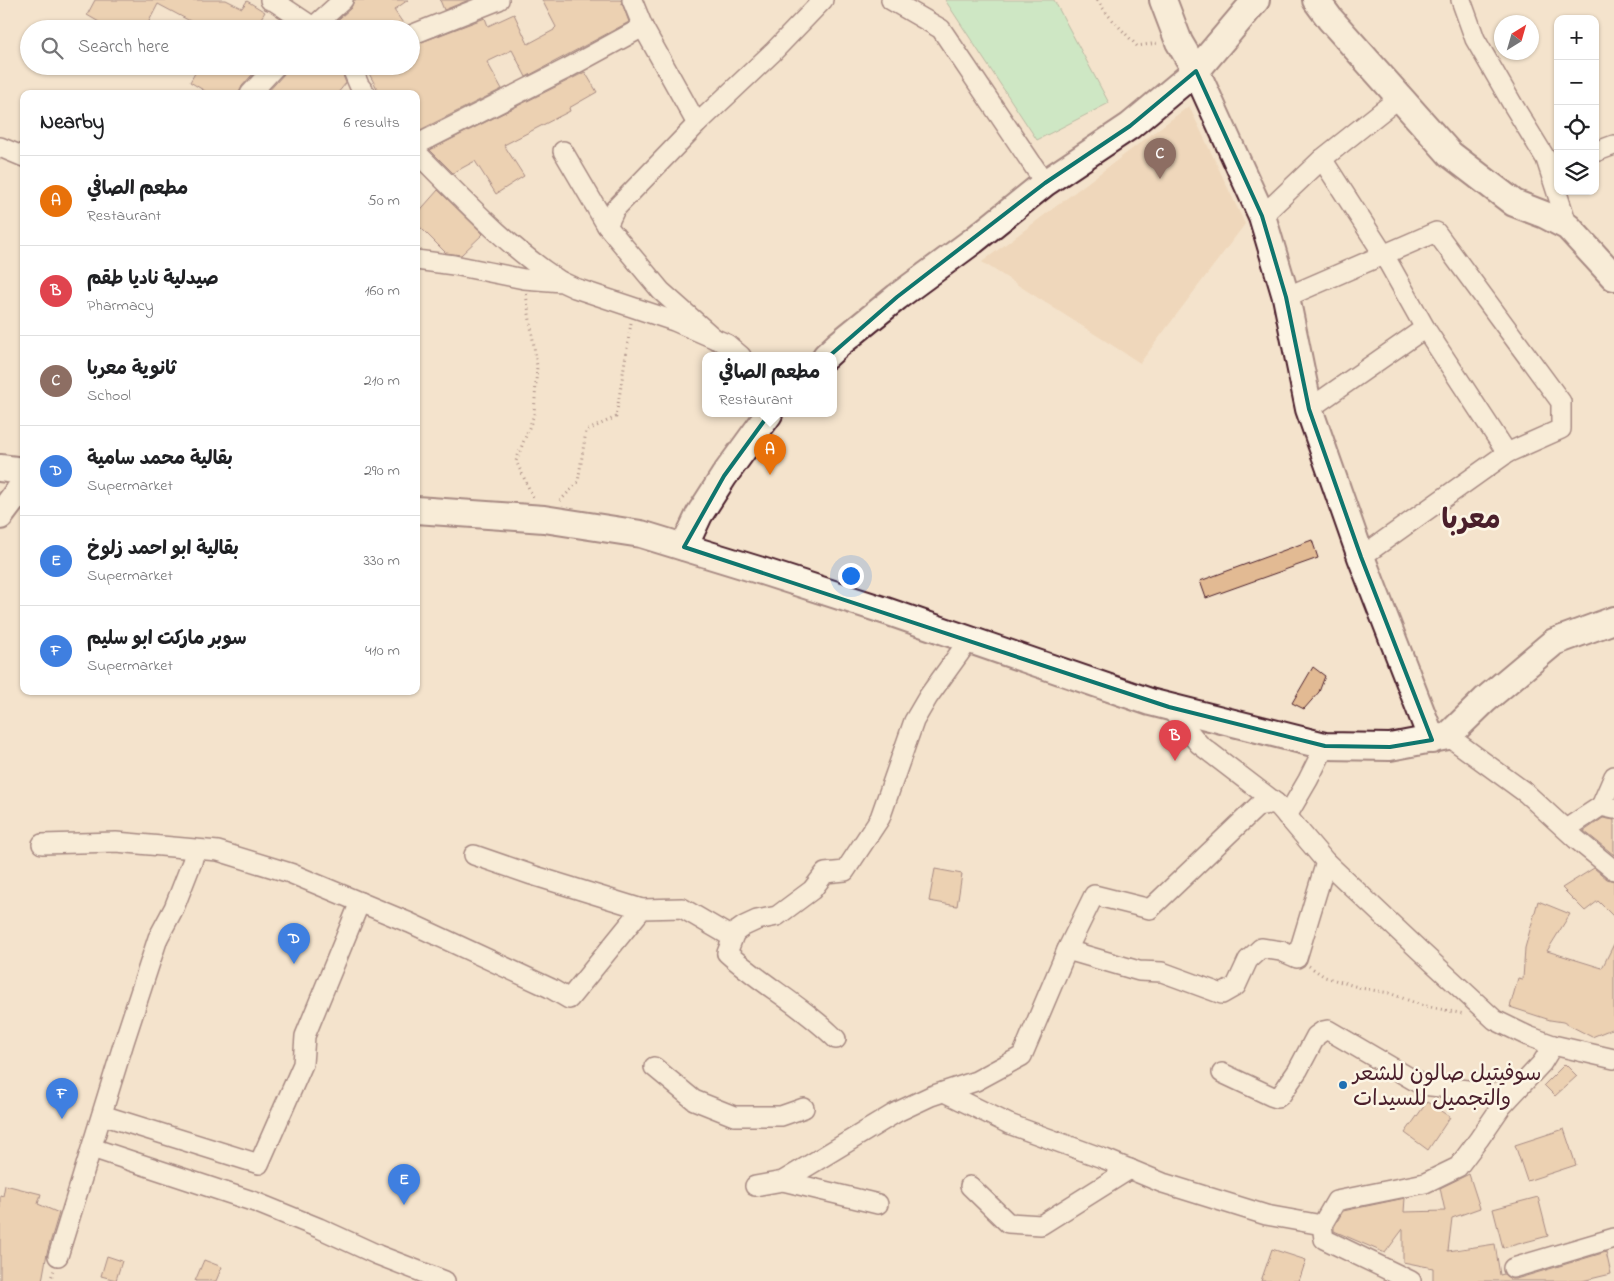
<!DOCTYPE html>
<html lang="en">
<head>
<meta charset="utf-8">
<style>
  :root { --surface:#fff; --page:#f6f6f6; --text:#202124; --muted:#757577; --line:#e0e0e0; --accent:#1f6fb2 }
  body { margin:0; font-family:"Indie Flower","Playpen Sans Arabic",sans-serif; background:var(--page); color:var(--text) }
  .controls { position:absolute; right:15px; top:15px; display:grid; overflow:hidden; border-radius:10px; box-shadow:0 1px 4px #0004 }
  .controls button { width:45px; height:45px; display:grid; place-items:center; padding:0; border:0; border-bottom:1px solid var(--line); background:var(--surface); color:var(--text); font:25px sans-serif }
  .compass { position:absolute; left:1494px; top:15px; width:45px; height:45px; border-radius:50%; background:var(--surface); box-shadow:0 1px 4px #0004; rotate:37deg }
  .you { position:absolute; left:850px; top:575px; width:18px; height:18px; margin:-12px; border:4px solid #fff; border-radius:50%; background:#1a73e8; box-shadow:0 0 0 8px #1a73e833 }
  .badge { display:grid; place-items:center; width:32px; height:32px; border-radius:50%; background:var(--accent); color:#fff; font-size:16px; font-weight:700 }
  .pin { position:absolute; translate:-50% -41px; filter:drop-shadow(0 1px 2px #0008) }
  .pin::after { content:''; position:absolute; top:26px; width:18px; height:15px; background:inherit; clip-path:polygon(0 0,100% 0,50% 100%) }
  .popup { position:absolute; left:702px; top:352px; width:135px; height:65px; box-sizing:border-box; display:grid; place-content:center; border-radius:10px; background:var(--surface); filter:drop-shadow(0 1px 4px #0005); font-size:16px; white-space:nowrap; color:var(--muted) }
  .popup b { font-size:19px; color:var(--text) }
  .popup::after { content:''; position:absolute; left:50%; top:100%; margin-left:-10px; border:10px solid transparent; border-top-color:var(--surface) }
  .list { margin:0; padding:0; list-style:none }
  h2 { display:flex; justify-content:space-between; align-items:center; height:65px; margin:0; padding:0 20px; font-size:21px }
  h2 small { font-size:16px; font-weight:400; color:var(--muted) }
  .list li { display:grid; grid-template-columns:32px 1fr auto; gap:15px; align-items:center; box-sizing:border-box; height:90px; padding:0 20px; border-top:1px solid var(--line) }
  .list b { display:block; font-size:19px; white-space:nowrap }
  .list p { margin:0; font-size:16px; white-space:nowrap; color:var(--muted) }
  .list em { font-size:16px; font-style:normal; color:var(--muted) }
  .icon { flex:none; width:28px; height:28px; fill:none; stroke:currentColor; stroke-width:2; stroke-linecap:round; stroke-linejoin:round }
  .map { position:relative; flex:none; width:1614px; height:1281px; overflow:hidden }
  .search { position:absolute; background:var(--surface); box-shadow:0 1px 4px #0004; left:20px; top:20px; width:400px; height:55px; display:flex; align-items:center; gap:12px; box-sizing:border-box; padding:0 18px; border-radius:28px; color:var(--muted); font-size:19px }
  .panel { position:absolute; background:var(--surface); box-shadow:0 1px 4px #0004; left:20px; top:90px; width:400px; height:605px; border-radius:10px }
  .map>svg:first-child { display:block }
</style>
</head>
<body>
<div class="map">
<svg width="1614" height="1281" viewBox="0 0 1614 1281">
  <rect width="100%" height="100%" fill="#f4e3cc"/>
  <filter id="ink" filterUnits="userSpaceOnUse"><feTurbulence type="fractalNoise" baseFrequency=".02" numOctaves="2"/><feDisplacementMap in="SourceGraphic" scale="10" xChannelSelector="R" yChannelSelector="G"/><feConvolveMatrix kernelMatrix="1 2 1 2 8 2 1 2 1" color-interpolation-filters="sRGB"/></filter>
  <g filter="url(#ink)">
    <!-- built -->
    <path fill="#efd7bb" d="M1189 106 1245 224 1140 363 982 262Z"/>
    <!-- green -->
    <path fill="#a1ebba" stroke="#768572" d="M945 0H1054L1109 103 1037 140Z"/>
    <!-- building -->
    <g fill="#e2ba93" stroke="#4a1f2b">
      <path d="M95 0H226L242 8 247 1 265 12 254 29H205L158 4 145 29H111L87 15Z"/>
      <path d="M354 0H408L394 10 405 26 402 29H332L330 27 351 8Z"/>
      <path d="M440 0H469L444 10Z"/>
      <path d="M542 0H621L629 22 526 77 512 50 487 62 502 89 416 132V94H380L365 66H411V46L485 18 488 26 514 14 528 44 554 30V29L556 27Z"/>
      <path d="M199 66H260L242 86 239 94H210L190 82Z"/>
      <path d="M287 66H336L341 70 346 83 337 94H266L284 74Z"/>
      <path d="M585 72 597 92 569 108 570 111 504 145 524 176 496 194 475 161 453 173 430 150Z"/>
      <path d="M438 190 483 234 461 255 446 253 416 223V215Z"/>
      <path d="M1312 540 1318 558 1206 598 1200 581Z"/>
      <path d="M1313 667 1325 676 1319 692 1304 709 1292 703Z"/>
      <path d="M1603 818 1614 820V855L1584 831Z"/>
      <path d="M1594 868 1607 879 1614 881V917L1598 901 1585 911 1562 888Z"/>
      <path d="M935 869 962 874 957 906 929 901Z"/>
      <path d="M1538 901 1570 914 1547 951 1602 968 1614 944V1028L1592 1037 1563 1022 1550 1020 1510 1007 1518 978 1523 979 1525 948Z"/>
      <path d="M1565 1064 1577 1076 1555 1096 1544 1085Z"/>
      <path d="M1427 1102 1450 1117 1428 1150 1405 1133Z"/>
      <path d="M1564 1129 1576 1165 1527 1181 1515 1145Z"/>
      <path d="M1469 1174 1480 1208 1452 1218 1448 1251 1495 1244 1500 1275 1504 1274 1511 1279H1516L1606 1252 1611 1274 1582 1281H1433V1268L1403 1262V1229L1385 1253 1334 1231V1227L1343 1211 1405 1198 1404 1212 1445 1211 1440 1188Z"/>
      <path d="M5 1185 41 1194 38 1204 59 1213 47 1253 42 1281H0V1195L3 1196Z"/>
      <path d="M1538 1197 1548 1236 1503 1248 1493 1209Z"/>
      <path d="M1272 1249 1306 1260 1299 1281H1261Z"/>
      <path d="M107 1256 122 1261 116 1280 101 1276Z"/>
      <path d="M204 1260 222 1267 216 1281H195Z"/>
    </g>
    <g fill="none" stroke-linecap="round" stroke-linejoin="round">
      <!-- street casing -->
      <g stroke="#4a1f2b" stroke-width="22">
        <g id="street">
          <path d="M270 0 274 1 316 29"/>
          <path d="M632 0 643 27 697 124"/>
          <path d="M891 0 941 29 1045 183"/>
          <path d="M1461 0 1475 39 1513 105 1546 159 1568 227"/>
          <path d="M311 29 343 0"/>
          <path d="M411 35 499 0"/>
          <path d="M351 66 359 85 366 94"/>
          <path d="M250 94 276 66"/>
          <path d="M416 145 566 69 643 27"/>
          <path d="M0 147 24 157"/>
          <path d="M563 151 607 226"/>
          <path d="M416 152C462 198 505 245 560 281"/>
          <path d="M1595 152 1614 145"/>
          <path d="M1262 216 1322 159 1400 97"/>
          <path d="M416 260 454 265 524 279 562 282 575 288 674 321 727 344 741 356"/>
          <path d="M1286 297 1436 232 1561 402V429L1507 453 1361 557"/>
          <path d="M1425 328 1507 453"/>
          <path d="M715 339 661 291 607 226 615 209 697 124 773 52 823 0"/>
          <path d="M1309 409 1425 328 1384 255 1322 159"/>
          <path d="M1169 707 1199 744 1276 803 1326 862 1417 948 1495 1020 1528 1036 1553 1045 1614 1059"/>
          <path d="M1448 736 1526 793 1576 839 1614 870"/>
          <path d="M1601 806 1614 776"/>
          <path d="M1287 816 1308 780 1325 746"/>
          <path d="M1566 829 1601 806 1614 809"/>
          <path d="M42 844 116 842 218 851 290 873 410 923 550 988 569 999 642 909 682 908 730 936 744 926 757 920 777 916 812 890 825 873 845 871 880 818 914 721 928 697 969 640"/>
          <path d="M474 855 532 875 642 909"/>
          <path d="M735 932 727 953C761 984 803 1006 836 1039"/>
          <path d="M1067 950 1139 971 1162 972 1222 994 1236 986 1248 960 1261 948 1281 951 1297 958 1326 862"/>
          <path d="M654 1067 694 1100 734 1116H781L804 1108"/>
          <path d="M1222 1073 1271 1096 1277 1098 1281 1095 1298 1070 1316 1036 1323 1031 1328 1030 1422 1085 1495 1093 1518 1088"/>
          <path d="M944 1092 1009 1124 1105 1159 1163 1183 1266 1215 1322 1225 1336 1201 1425 1183 1458 1167 1479 1139 1501 1107 1542 1063 1553 1045"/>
          <path d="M102 1115 259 1164 303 1064 305 1036 360 902"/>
          <path d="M92 1148 255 1202 319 1228 378 1255 445 1281"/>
          <path d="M783 1181 878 1204"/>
          <path d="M755 1186 783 1181 897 1112 931 1096 976 1081 1022 1056 1067 950 1094 895 1150 909 1258 806 1276 803"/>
          <path d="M970 1186 1008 1223 1041 1225 1130 1169"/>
          <path d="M1322 1225 1324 1239 1411 1281"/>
          <path d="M58 1256 124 1042 158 938 174 908 192 862 195 850"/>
          <path d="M1513 1268 1614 1238"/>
        </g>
      </g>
      <!-- secondary casing -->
      <g stroke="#4a1f2b" stroke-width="30">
        <g id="secondary">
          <path d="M1163 0 1179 42 1196 71 1262 216 1286 297 1309 409 1361 557 1432 740"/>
          <path d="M1316 0 1330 19 1450 154 1514 203 1545 215 1568 227 1614 277"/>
          <path d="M826 356 839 344 897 297 973 241 1045 183 1130 126 1196 71 1256 0"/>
          <path d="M0 468 24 471"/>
          <path d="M416 510 544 519 641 534 765 572 886 611 1150 702 1325 746 1390 747 1448 736 1485 700 1554 642 1614 620"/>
          <path d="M0 516 24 484"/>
          <path d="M684 547 699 515 724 476 769 414"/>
        </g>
      </g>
      <!-- path -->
      <g stroke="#4a1f2b" stroke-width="3" stroke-dasharray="1 4" stroke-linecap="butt">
        <path d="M1097 0 1108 15 1137 46 1158 43"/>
        <path d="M526 294 537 366 534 415 516 461 533 497"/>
        <path d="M560 501 578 482 586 431 616 417 631 323"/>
        <path d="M1309 966 1325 977 1361 988 1389 993 1421 1005 1464 1014"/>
        <path d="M50 1281 54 1270"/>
      </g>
      <!-- street -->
      <use href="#street" stroke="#fcf5e5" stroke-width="19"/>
      <!-- secondary -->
      <use href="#secondary" stroke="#fcf5e5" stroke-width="26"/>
    </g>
  </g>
  <!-- marked area -->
  <path d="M0 0H1614V1281H0ZM1196 71 1262 216 1286 297 1309 409 1361 557 1432 740 1390 747 1325 746 1169 707 684 547 724 476 780 399 897 297 1045 183 1130 126Z" fill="#f4e3cc" fill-opacity=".55" fill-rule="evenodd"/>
  <path fill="none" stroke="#0f766e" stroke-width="4" stroke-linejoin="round" d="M1196 71 1262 216 1286 297 1309 409 1361 557 1432 740 1390 747 1325 746 1169 707 684 547 724 476 780 399 897 297 1045 183 1130 126Z"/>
  <!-- markers -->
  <circle fill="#1f6fb2" stroke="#fcf5e5" stroke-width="2" cx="1343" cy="1085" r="5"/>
  <g text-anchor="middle" stroke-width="5" stroke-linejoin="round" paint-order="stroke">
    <!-- poi labels -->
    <g font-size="22" fill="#4a1f2b" stroke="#fcf5e5" text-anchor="start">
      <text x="1353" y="1080">سوفيتيل صالون للشعر<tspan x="1353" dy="25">والتجميل للسيدات</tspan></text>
    </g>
    <!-- district labels -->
    <g font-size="28" font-weight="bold" fill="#4a1f2b" stroke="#fcf5e5">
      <text x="1471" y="528">معربا</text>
    </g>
  </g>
</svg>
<div class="controls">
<button>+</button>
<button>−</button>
<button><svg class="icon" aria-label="locate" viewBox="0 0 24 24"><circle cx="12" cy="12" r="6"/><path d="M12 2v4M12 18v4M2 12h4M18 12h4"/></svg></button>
<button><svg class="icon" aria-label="layers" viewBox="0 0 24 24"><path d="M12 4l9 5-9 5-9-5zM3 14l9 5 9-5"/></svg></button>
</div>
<svg class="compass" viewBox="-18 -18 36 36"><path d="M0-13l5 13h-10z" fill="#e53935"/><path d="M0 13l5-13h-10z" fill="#757577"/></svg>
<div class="you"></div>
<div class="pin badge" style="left:770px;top:475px;background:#e8710a">A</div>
<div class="popup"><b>مطعم الصافي</b>Restaurant</div>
<div class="pin badge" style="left:1175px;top:761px;background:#e0444e">B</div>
<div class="pin badge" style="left:1160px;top:179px;background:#8d6e63">C</div>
<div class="pin badge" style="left:294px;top:964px;background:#3f7fe0">D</div>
<div class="pin badge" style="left:404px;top:1205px;background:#3f7fe0">E</div>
<div class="pin badge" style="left:62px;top:1119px;background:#3f7fe0">F</div>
<div class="search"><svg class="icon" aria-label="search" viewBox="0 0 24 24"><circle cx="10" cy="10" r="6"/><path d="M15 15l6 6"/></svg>Search here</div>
<section class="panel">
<h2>Nearby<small>6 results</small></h2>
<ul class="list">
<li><span class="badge" style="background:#e8710a">A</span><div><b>مطعم الصافي</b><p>Restaurant</p></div><em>50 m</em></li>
<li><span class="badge" style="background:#e0444e">B</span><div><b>صيدلية ناديا طقم</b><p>Pharmacy</p></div><em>160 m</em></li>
<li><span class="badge" style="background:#8d6e63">C</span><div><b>ثانوية معربا</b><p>School</p></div><em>210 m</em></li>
<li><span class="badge" style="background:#3f7fe0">D</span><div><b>بقالية محمد سامية</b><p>Supermarket</p></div><em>290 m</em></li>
<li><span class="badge" style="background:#3f7fe0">E</span><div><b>بقالية ابو احمد زلوخ</b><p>Supermarket</p></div><em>330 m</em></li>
<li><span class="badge" style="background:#3f7fe0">F</span><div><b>سوبر ماركت ابو سليم</b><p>Supermarket</p></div><em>410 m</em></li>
</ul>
</section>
</div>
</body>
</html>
